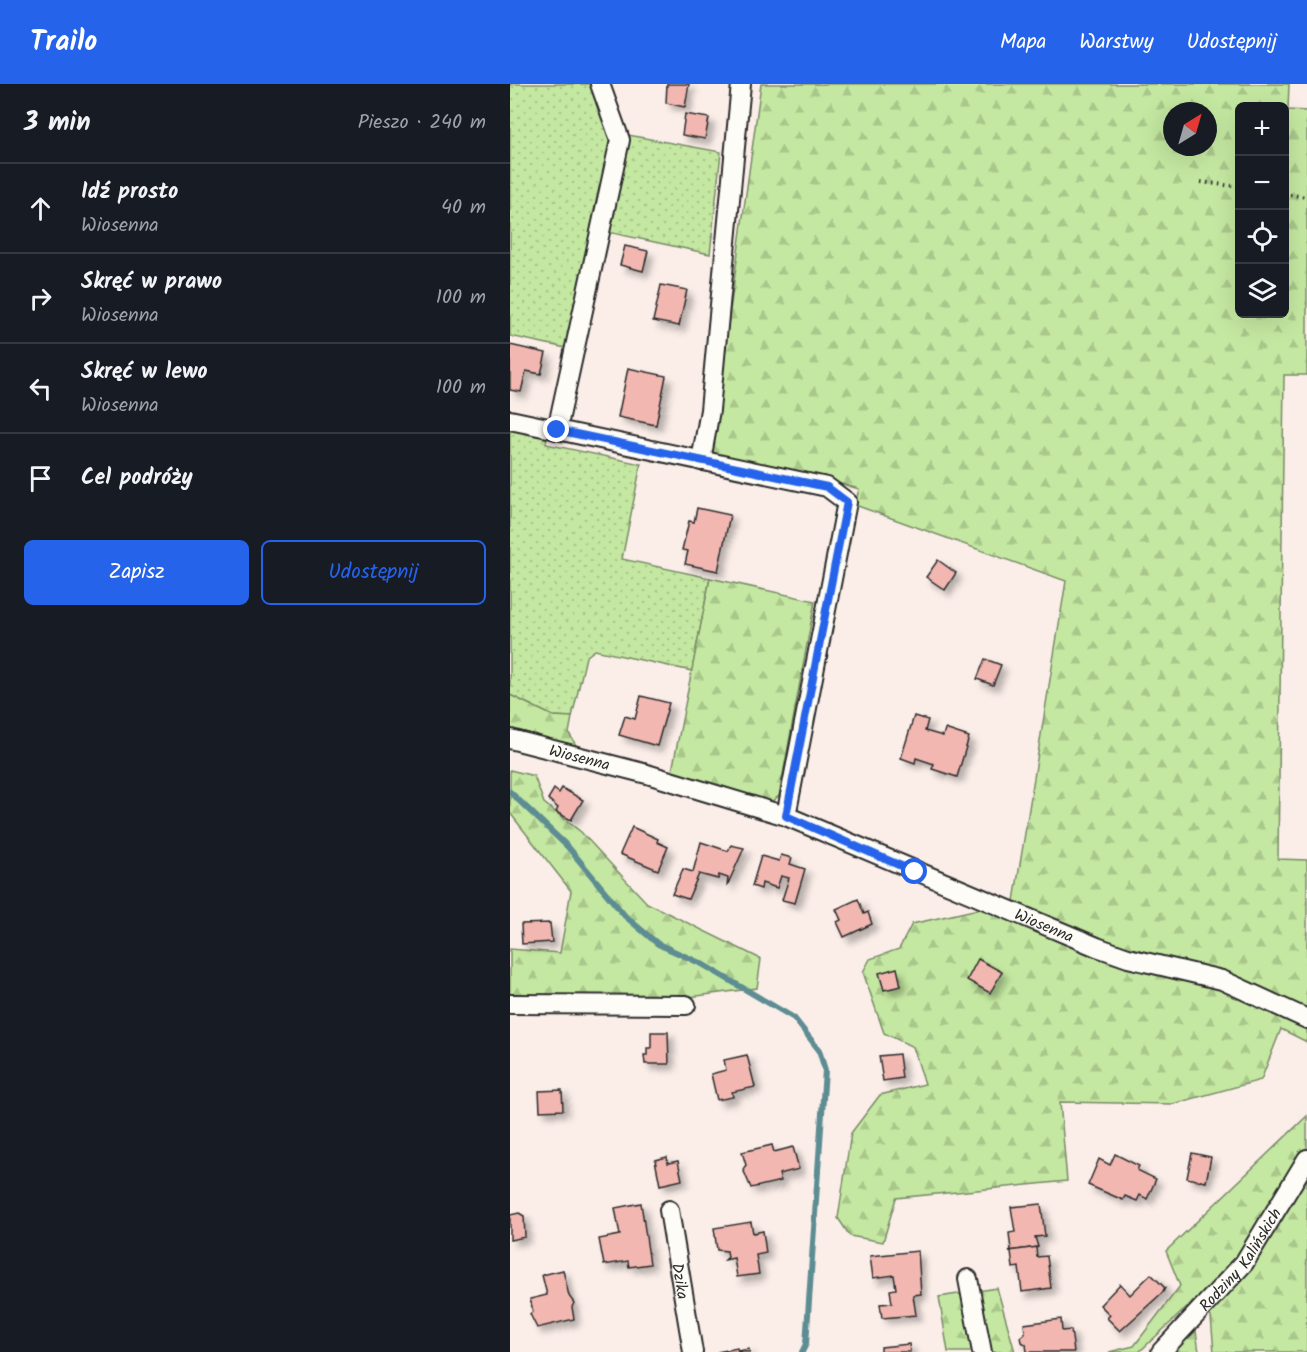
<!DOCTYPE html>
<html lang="pl">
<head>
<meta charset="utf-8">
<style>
  :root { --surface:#171b24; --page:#242831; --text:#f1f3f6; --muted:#9ea1a6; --line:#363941; --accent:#2563eb }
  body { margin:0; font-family:Kalam,sans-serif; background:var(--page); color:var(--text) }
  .controls { position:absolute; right:18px; top:18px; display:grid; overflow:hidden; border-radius:9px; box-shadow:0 6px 24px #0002 }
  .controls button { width:54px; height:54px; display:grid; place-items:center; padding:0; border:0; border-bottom:2px solid var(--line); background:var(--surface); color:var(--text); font:30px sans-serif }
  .compass { position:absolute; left:653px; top:18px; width:54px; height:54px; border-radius:50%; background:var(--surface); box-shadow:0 6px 24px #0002; rotate:37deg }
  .stop { position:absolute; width:18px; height:18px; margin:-14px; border:4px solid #2563eb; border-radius:50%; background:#fff }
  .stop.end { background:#2563eb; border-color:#fff; box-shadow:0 2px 6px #0008 }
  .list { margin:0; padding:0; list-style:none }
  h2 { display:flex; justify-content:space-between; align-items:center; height:78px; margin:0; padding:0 24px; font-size:26px }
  h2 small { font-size:20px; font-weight:400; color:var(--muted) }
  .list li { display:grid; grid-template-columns:39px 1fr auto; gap:18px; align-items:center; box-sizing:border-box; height:90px; padding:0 24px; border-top:2px solid var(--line) }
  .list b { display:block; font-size:22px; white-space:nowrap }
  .list p { margin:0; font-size:20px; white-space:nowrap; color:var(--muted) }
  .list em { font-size:20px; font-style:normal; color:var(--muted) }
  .actions { display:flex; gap:12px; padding:18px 24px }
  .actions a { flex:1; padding:14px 0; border:2px solid var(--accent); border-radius:9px; text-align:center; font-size:21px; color:var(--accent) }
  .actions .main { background:var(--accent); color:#fff }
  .icon { flex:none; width:33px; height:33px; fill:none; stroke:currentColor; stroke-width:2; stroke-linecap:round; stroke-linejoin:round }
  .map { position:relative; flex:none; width:797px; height:1268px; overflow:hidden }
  header { display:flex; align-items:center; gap:36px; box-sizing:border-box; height:84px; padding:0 30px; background:var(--accent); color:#fff }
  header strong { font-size:28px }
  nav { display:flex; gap:33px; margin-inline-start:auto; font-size:21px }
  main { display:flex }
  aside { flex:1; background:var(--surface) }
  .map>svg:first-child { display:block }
</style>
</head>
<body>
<header>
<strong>Trailo</strong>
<nav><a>Mapa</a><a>Warstwy</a><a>Udostępnij</a></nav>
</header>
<main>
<aside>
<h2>3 min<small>Pieszo · 240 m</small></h2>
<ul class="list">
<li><svg class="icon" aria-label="ahead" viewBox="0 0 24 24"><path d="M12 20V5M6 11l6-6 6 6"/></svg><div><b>Idź prosto</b><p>Wiosenna</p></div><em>40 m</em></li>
<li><svg class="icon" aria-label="right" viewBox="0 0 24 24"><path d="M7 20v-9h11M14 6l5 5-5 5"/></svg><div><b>Skręć w prawo</b><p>Wiosenna</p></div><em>100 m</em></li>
<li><svg class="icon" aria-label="left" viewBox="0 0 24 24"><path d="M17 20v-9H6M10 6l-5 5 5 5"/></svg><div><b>Skręć w lewo</b><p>Wiosenna</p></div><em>100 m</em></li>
<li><svg class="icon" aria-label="arrive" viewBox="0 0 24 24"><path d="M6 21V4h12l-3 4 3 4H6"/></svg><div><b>Cel podróży</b></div></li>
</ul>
<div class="actions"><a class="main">Zapisz</a><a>Udostępnij</a></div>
</aside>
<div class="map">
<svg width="797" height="1268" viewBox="0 0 797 1268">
  <defs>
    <pattern id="grass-dots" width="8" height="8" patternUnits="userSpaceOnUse" patternTransform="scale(1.5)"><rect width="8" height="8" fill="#c4e8a1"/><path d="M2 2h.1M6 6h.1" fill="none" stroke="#a9c78b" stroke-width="1.8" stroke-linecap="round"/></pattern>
    <pattern id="forest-firs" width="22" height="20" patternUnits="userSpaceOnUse" patternTransform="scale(1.5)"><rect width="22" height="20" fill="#c4e8a1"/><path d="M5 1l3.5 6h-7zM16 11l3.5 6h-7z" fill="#a9c78b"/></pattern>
    <filter id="shadow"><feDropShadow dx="5.5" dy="5.5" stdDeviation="3" flood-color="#0004"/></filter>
  </defs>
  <rect width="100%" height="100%" fill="#fbeee9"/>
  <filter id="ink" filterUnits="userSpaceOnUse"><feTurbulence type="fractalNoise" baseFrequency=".0167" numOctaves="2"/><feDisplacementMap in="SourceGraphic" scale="12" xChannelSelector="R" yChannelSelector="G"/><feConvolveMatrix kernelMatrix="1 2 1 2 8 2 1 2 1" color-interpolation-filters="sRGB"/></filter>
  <g filter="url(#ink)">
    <!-- grass -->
    <g fill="url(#grass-dots)" stroke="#788a66" stroke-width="1.5">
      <path d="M0 0H82L104 49 56 264 0 252Z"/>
      <path d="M118 51 211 68 200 170 98 148Z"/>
      <path d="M0 345 37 353 36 360 131 380 112 475 200 494 182 587 85 566 76 573 62 633 43 632 0 611Z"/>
    </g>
    <!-- forest -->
    <g fill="url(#forest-firs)" stroke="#788a66" stroke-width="1.5" fill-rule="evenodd">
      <path d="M251 0H779L778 26 797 27V291H774L768 775 797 776V958L771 945 751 996 663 1020 550 1018 557 1097 386 1114 373 1158 340 1152 328 1134 341 1049 370 1011 415 1000 403 963 374 949 353 888 360 875 389 865 402 840 504 817 556 497 345 421 349 405 318 396 200 373ZM730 22H774V230H730ZM662 27H698V63H662Z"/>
      <path d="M200 494 305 517 269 712 262 717 162 687Z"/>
      <path d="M0 611 43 632 62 633 59 649 67 663 0 644Z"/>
      <path d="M0 686 24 692 34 719 71 748 137 819 251 875 247 904 164 915 90 918 0 911V865L50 869 61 807 0 729Z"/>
      <path d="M797 1032V1268H704L701 1233 686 1215 629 1268H599L624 1262 670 1202 656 1167Z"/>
      <path d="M487 1204 505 1268H438L429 1213Z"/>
      <path d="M686 1247 689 1268H662Z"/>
    </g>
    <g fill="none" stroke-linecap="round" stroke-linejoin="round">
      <!-- stream -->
      <path stroke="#5d8d92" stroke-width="6" d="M0 708 58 763 115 832 148 860 192 880 284 934 309 966 315 986 296 1260 292 1268"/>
    </g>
    <!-- building -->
    <g fill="#f2b7b1" stroke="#2b2b2b" stroke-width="1.5" filter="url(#shadow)">
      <path d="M157 0H179L175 23 156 19Z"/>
      <path d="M175 30 199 34 195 55 172 51Z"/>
      <path d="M115 162 138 167 133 187 110 181Z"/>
      <path d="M151 201 177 206 169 242 143 237Z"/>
      <path d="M0 261 36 269 31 290 16 287 11 308 0 306Z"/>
      <path d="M118 284 156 292 146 341 108 333Z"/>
      <path d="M187 424 220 431 208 487 175 480 178 467 172 466 179 437 184 438Z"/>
      <path d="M428 476 446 489 435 506 416 493Z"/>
      <path d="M475 575 491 581 483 601 467 595Z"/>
      <path d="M131 612 159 619 147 662 109 651 115 632 125 635Z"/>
      <path d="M404 632 418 636 415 647 433 652 435 645 459 653 447 693 422 685 424 680 406 674 405 679 391 674Z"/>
      <path d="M52 704 73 716 61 736 46 728 48 724 38 715 44 705 49 709Z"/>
      <path d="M122 743 148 755 147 758 158 763 148 786 110 770Z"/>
      <path d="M191 758 218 767 221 761 234 764 217 802 218 794 209 791 208 795 189 790 178 815 162 810 173 785 183 788Z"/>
      <path d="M271 771 282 774 280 780 295 785 285 819 272 816 279 794 271 792 267 804 252 799 251 805 242 802 251 772 269 777Z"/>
      <path d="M348 815 354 830 358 828 362 840 334 853 327 838 331 836 326 825Z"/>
      <path d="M40 839 42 858 12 860 11 840Z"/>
      <path d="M468 875 492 888 480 909 457 896Z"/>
      <path d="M387 884 391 902 374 906 369 889Z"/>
      <path d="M141 948H158L159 980H135L134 971H137V964H141Z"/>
      <path d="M389 970 392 994 373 997 369 972Z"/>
      <path d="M237 971 245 1003 222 1008 223 1013 207 1016 201 990 216 986 214 976Z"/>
      <path d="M52 1006 53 1026 30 1027 29 1007Z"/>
      <path d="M262 1061 264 1068 283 1063 289 1085 269 1090 271 1097 241 1104 233 1085 236 1081 232 1068Z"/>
      <path d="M682 1069 701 1073 696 1098 677 1094Z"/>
      <path d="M605 1070 629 1082 627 1086 646 1095 637 1115 630 1111 627 1117 615 1112 613 1116 578 1101 589 1075 600 1081Z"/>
      <path d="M157 1073 158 1079 168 1077 172 1096 150 1101 145 1076Z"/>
      <path d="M131 1119 140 1180 119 1183 118 1177 94 1181 89 1155 110 1151 105 1124Z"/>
      <path d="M531 1120 535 1152 525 1153 528 1163 499 1167 501 1166 499 1149 505 1148 501 1123Z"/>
      <path d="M9 1129 14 1132 15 1153 0 1156V1131Z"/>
      <path d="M241 1138 243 1149 253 1147 256 1169 246 1171 249 1190 227 1193 224 1174 215 1176 218 1173 217 1167 207 1166 204 1144Z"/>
      <path d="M526 1164 527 1173 537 1172 541 1204 512 1208 509 1183 503 1184 501 1167H499L528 1163Z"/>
      <path d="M408 1167 411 1210 403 1211 406 1231 372 1234 370 1220 382 1219 380 1206 386 1205 384 1191 363 1194 360 1172Z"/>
      <path d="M53 1186 59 1212 64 1219 62 1223 64 1235 27 1244 20 1230 23 1227 20 1215 37 1211 32 1191Z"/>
      <path d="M641 1190 655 1204 653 1208 610 1247 597 1234 600 1231 590 1221 610 1200 620 1211Z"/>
      <path d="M551 1235 552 1247 561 1246 564 1268H517L516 1260 511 1258 510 1253 515 1249 514 1240Z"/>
      <path d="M399 1260 400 1268H371V1263Z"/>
      <path d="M227 1264 228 1267 239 1265 240 1268H207Z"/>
    </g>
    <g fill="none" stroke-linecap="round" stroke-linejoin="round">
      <!-- minor casing -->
      <g stroke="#2b2b2b" stroke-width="22">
        <g id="minor">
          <path d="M0 336 317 403 337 418 276 732"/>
          <path d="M47 346 110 56 90 0"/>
          <path d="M191 377 200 326 231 0"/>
          <path id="s1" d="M0 655 137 690 276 732 587 863 618 874 712 896 797 935"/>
          <path d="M0 920 176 921"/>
          <path id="s2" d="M159 1126 183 1268"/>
          <path d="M458 1195 472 1268"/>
          <path id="s3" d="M651 1268 734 1179 797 1075"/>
        </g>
      </g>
      <!-- path -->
      <g stroke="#2b2b2b" stroke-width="4" stroke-dasharray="1.5 4.5" stroke-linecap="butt">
        <path d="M691 98 730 103"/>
        <path d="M774 110 797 113"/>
      </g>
      <!-- minor -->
      <use href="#minor" stroke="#fdfcf7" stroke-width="18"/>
    </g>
  </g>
  <g fill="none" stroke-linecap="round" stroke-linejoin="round" filter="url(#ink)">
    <!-- route -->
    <path stroke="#2563eb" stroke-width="8" d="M47 346 317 403 337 418 276 732 405 788"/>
  </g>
  <g text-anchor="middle" stroke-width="5" stroke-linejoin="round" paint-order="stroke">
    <!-- street labels -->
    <g font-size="16" fill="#2b2b2b" stroke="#fdfcf7">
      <text dy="6" stroke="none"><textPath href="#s1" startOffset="72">Wiosenna</textPath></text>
      <text dy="6" stroke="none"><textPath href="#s1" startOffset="567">Wiosenna</textPath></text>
      <text dy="6" stroke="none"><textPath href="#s3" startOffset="122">Rodziny Kalińskich</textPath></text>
      <text dy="6" stroke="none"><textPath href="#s2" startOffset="72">Dzika</textPath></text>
    </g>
  </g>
</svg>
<div class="controls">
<button>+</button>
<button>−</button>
<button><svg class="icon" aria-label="locate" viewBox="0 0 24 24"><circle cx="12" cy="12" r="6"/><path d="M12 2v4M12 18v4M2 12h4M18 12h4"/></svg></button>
<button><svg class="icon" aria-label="layers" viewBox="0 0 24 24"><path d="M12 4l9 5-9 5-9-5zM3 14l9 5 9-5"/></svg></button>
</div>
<svg class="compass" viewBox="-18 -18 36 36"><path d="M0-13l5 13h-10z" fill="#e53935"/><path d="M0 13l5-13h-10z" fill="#9ea1a6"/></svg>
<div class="stop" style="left:405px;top:788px"></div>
<div class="stop end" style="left:47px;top:346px"></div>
</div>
</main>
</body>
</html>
